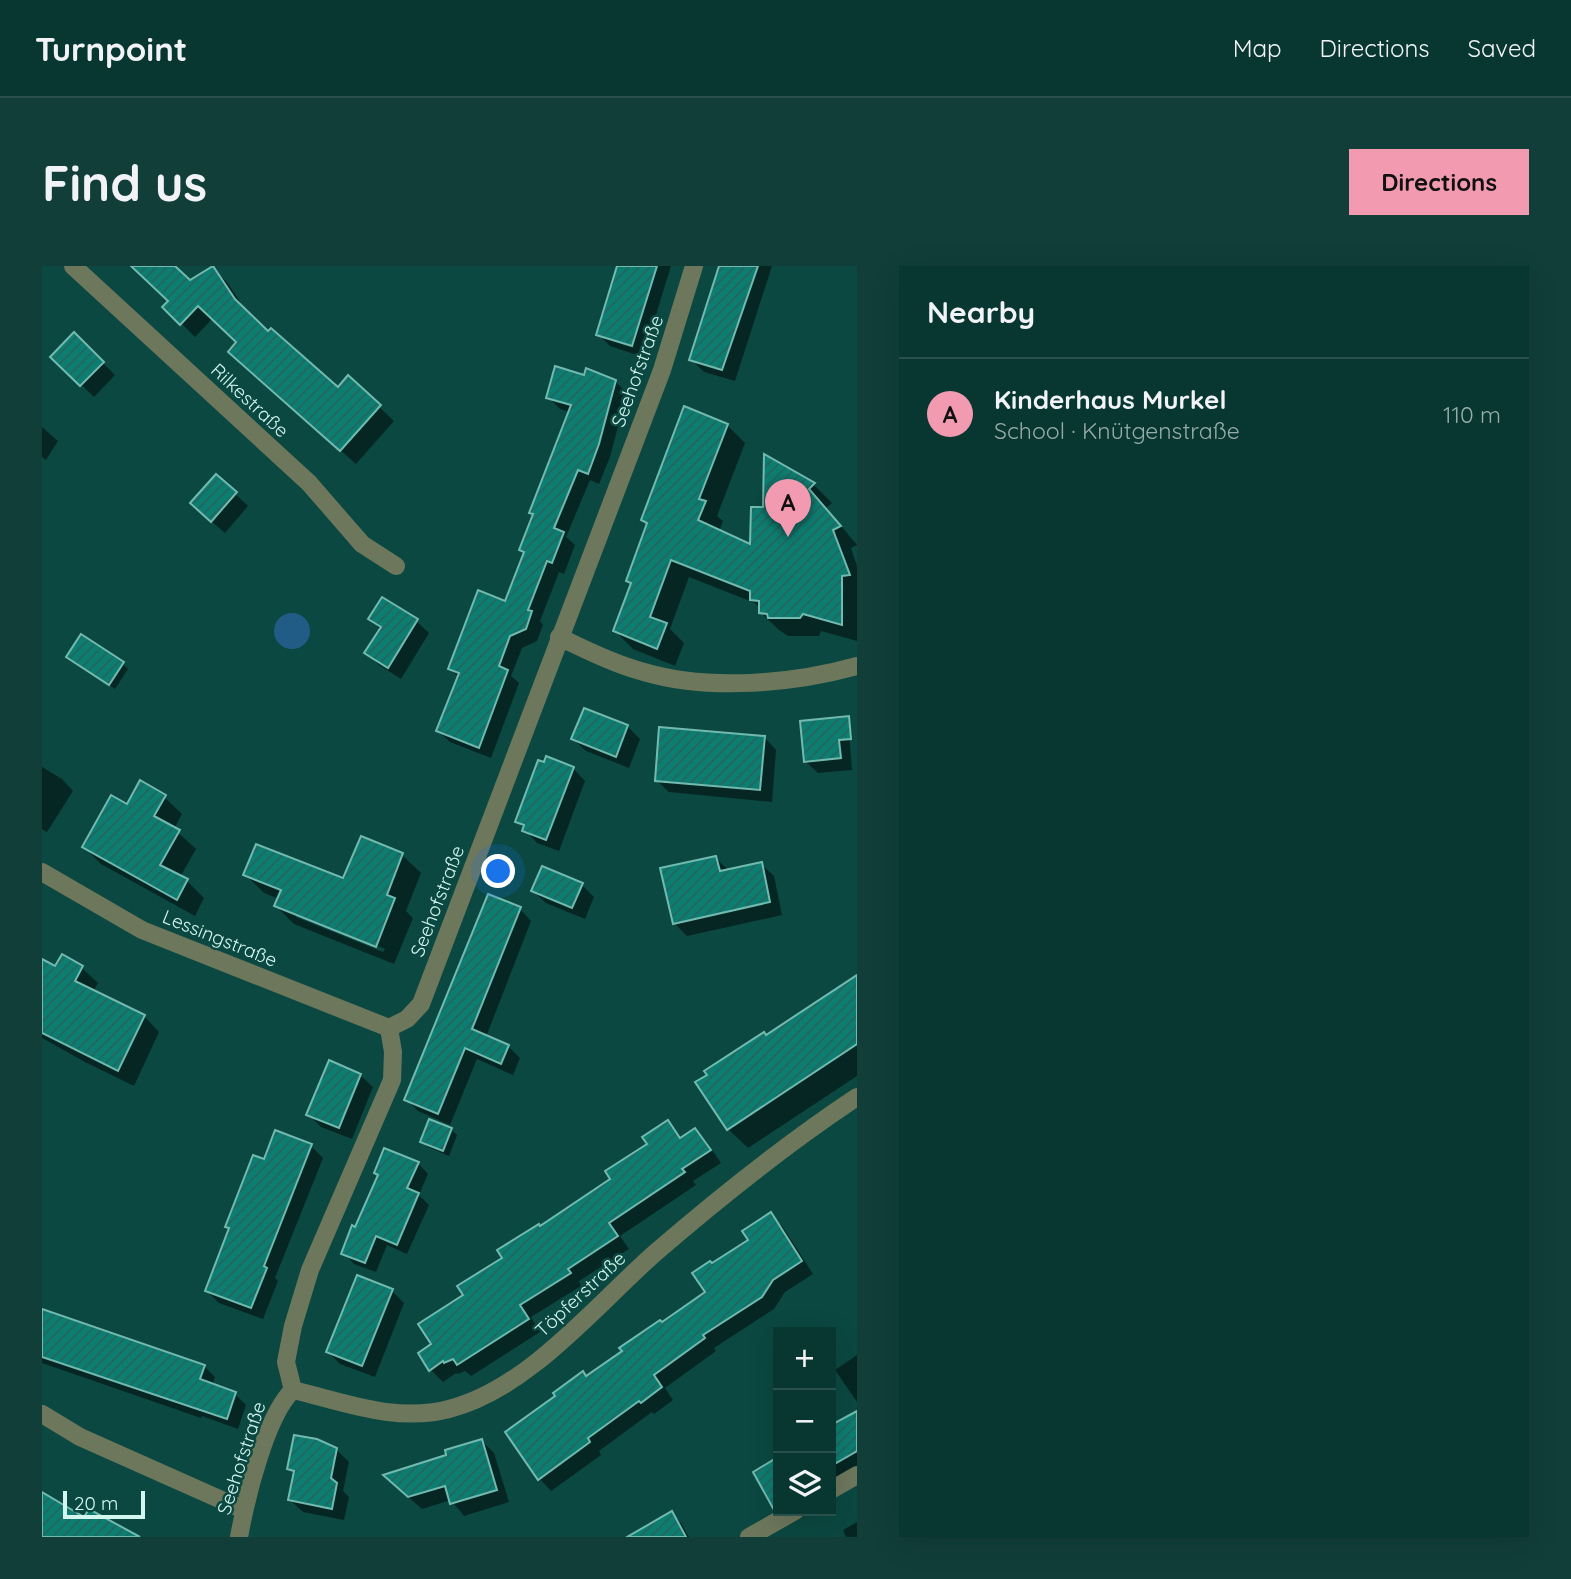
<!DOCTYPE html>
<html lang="en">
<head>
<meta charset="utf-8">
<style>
  :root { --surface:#083631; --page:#113e39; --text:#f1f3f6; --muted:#98abab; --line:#29504d; --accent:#f29ab0 }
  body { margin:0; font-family:Quicksand,sans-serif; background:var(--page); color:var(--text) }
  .controls { position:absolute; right:21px; bottom:21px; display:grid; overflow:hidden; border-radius:0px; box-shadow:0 7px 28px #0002 }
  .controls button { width:63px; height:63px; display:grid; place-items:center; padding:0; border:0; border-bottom:2px solid var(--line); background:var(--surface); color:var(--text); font:35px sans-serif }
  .scale { position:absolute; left:21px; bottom:18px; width:82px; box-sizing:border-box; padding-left:7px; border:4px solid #d3f6ef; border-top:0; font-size:19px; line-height:24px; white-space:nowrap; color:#d3f6ef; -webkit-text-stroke:5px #0b4841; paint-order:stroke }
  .you { position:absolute; left:457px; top:606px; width:24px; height:24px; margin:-18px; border:5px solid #fff; border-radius:50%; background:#1a73e8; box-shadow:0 0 0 10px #1a73e833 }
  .badge { display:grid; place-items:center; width:46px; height:46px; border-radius:50%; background:var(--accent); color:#111; font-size:23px; font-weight:700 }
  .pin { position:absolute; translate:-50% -58px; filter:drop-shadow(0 2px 4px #0008) }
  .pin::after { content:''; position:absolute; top:37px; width:24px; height:21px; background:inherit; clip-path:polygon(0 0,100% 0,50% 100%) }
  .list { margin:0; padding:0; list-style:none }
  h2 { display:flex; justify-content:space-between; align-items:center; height:91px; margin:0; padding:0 28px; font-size:30px }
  h2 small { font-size:23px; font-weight:400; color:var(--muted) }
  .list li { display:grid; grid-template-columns:46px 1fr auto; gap:21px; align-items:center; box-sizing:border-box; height:112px; padding:0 28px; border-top:2px solid var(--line) }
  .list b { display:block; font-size:26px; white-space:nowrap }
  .list p { margin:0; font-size:23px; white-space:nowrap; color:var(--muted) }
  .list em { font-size:23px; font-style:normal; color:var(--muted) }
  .icon { flex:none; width:38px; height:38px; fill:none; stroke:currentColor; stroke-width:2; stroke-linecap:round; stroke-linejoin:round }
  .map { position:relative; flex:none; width:815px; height:1271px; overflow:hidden; border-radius:0px }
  header { display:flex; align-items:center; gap:42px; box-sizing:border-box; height:98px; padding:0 35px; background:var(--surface); border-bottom:2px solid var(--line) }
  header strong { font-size:33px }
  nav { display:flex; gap:38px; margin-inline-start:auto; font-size:24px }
  .intro { display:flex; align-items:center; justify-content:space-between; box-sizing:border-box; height:168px; padding:0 42px }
  h1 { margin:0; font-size:49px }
  .button { padding:18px 32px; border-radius:0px; background:var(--accent); color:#111; font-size:24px; font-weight:700 }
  main { display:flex; gap:42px; padding:0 42px }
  aside { flex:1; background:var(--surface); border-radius:0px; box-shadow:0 7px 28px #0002 }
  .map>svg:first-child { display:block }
</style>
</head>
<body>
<header>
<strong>Turnpoint</strong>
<nav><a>Map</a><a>Directions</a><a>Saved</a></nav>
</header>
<div class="intro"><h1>Find us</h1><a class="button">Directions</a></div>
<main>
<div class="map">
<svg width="815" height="1271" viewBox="0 0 815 1271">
  <defs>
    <pattern id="building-hatch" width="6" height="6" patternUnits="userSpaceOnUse" patternTransform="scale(1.75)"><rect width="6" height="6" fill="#0c7d71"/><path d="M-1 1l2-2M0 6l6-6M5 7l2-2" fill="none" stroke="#26645c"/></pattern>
  </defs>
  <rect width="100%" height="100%" fill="#0b4841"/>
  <!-- water -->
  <circle fill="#205c86" cx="250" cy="365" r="18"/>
  <!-- shadow -->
  <g fill="#0007" fill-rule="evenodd">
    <path d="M89 0H131L147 16 170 2 185 16 206 48 226 68 296 124 306 112 352 155 314 198 202 100 196 76 171 52 153 71 123 41 128 36Z"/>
    <path d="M577 0H629L601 91 568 80 556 68Z"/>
    <path d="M678 0H730L693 115 662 106 649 93Z"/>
    <path d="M32 69 73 109 52 131 11 91Z"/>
    <path d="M543 111 573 115 585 127 568 191 557 218 548 214 524 271 533 279 522 308 517 306 498 355 501 359 495 375 480 382 469 410 477 417 449 492 408 476 396 465 417 411 408 403 464 337 483 288 479 284 492 250 489 246 528 146 518 143 506 131Z"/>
    <path d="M685 159 703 177 675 250 681 255 677 265 710 280 723 243V191L772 219 790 237 784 242 815 279 809 282 815 300V375L779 365 777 370H746L737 364 718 346V343L713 337 647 311 628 363 642 377 633 400 591 383 573 365 590 319 586 314 606 259 601 254Z"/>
    <path d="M0 161 16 175 4 194 0 191Z"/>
    <path d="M174 210 206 240 183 267 163 250Z"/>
    <path d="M329 353 374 355 387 367 359 413 337 399 325 387 339 364Z"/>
    <path d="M26 391 80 397 86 403 73 423Z"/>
    <path d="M585 460 598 473 587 502 544 485 531 473Z"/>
    <path d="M807 466 810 504 776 507 763 495Z"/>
    <path d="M722 471 734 484 730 536 627 526 614 514Z"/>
    <path d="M0 501 20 513 31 525 5 566 0 563Z"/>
    <path d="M531 502 543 515 517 585 495 577 475 555Z"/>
    <path d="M122 531 140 548 132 563 154 583 138 611 145 615 162 632 153 650 59 598 42 581 85 540Z"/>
    <path d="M320 573 360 589 379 607 364 645 371 652 352 698 252 658 234 640 237 633 222 627 203 608 302 614ZM254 647 343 683 341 686 254 651Z"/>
    <path d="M674 592 687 605 719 598 732 610 740 649 645 670 632 657Z"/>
    <path d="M540 619 552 631 543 653 504 637 491 625Z"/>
    <path d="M478 643 489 655 444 771 466 780 478 792 471 809 435 793 408 859 376 845 364 833Z"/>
    <path d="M21 690 40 702 56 717 51 726 102 750 117 766 92 820 43 796 0 772V695L14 703Z"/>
    <path d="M815 711V810L706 882 686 863 655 817Z"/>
    <path d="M318 809 331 821 310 873 279 861 266 848Z"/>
    <path d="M625 857 640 872 653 864 665 876 679 897 651 915 654 919 578 970 587 983 537 1015 539 1020 489 1051 498 1066 429 1110 423 1105 416 1108 414 1107 401 1116 389 1104 392 1078 423 1029 499 962 571 914 607 879Z"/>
    <path d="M409 863 415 869 407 890 386 881 380 875Z"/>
    <path d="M234 866 269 880 281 892 233 1012 236 1015 221 1053 177 1037 165 1025 189 964 185 960 223 895Z"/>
    <path d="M376 897 386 908 377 929 387 939 365 988 345 979 334 1006 312 998 302 987 314 963Z"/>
    <path d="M728 948 741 961 771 1008 743 1026 732 1043 672 1082 674 1085 623 1122 631 1134 612 1148 610 1146 557 1185 559 1189 509 1225 497 1212 545 1112 665 1026 670 999 708 974Z"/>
    <path d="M350 1025 362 1037 333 1111 298 1098 286 1086Z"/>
    <path d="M0 1045 162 1100 173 1111 170 1120 193 1128 204 1139 196 1163 160 1150 159 1152 0 1097Z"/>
    <path d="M815 1089V1136L793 1104Z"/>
    <path d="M815 1147V1200L789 1214V1162Z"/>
    <path d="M440 1175 452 1187 467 1236 422 1250 409 1234 380 1243 355 1221 406 1190Z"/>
    <path d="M294 1183 307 1196 301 1225 307 1231 302 1254 261 1246 248 1234 253 1209 247 1203Z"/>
    <path d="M629 1247 639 1257 647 1271H597Z"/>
    <path d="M815 1256V1271H804L801 1264Z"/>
  </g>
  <!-- building -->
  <g fill="url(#building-hatch)" stroke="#72baaf" stroke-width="2">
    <path d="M89 0H133L148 14 171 0 193 33 226 65 229 62 296 121 306 109 339 139 298 185 186 86 194 76 156 40 138 59 120 41 126 35Z"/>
    <path d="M575 0H615L590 80 554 69Z"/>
    <path d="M677 0H716L680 104 647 94Z"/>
    <path d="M32 66 62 96 38 120 8 91Z"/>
    <path d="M513 100 542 109 544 102 574 114 557 178 546 208 536 204 512 262 522 266 510 297 505 295 486 344 490 345 484 363 468 370 457 400 466 404 437 482 394 465 417 407 406 403 436 324 463 335 482 286 477 284 491 248 487 247 529 139 504 132Z"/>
    <path d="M642 140 686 158 657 233 664 235 656 254 708 278 709 241H721L722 188 773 217 767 223 799 260 791 264 808 309 800 310V359L761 348 758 352H726L725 348 717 347V335L708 334V325L629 294 608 351 625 357 615 383 571 365 589 317 584 315 605 257 599 254Z"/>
    <path d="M174 208 195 226 169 256 148 237Z"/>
    <path d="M340 331 376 353 346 402 322 387 339 361 326 353Z"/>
    <path d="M39 368 82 396 67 419 24 391Z"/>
    <path d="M542 442 586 459 574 491 529 473Z"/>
    <path d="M807 450 809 473 797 474 799 492 762 496 758 455Z"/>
    <path d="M617 461 723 470 718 524 613 515Z"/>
    <path d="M504 490 532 501 504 574 480 565 482 559 473 556 496 494 502 496Z"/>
    <path d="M98 514 124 529 112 550 138 564 118 599 146 613 135 634 40 581 69 529 85 538Z"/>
    <path d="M319 570 361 587 345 629 353 632 334 681 232 640 239 624 201 609 214 578 301 612Z"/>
    <path d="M674 590 678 605 720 596 728 636 631 658 618 602Z"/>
    <path d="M500 600 541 617 530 642 489 625Z"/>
    <path d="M446 628 479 641 430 763 467 779 459 798 423 782 396 848 362 834Z"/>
    <path d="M20 688 41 700 33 715 103 749 76 805 0 767V693L13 700Z"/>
    <path d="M815 709V778L685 864 653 816 665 809 662 805 722 766 724 769Z"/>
    <path d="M287 794 319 808 297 862 264 849Z"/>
    <path d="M387 853 410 862 401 885 378 876Z"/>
    <path d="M626 854 638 872 653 862 669 884 640 903 643 906 567 957 576 970 526 1003 529 1007 478 1039 487 1053 415 1099 411 1093 402 1097 401 1095 387 1105 376 1087 389 1078 376 1058 421 1029 415 1020 460 992 455 984 497 958 498 960 568 913 563 905 605 878 600 871Z"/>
    <path d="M233 864 270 878 222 1000 225 1002 209 1042 163 1025 187 962 183 961 211 889 222 893Z"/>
    <path d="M342 882 377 896 365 922 377 927 355 979 334 970 323 997 299 988 310 959 313 961 336 909 332 907Z"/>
    <path d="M729 946 760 995 731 1014 720 1031 661 1069 663 1072 612 1109 620 1121 599 1137 597 1135 546 1172 548 1176 496 1214 463 1166 513 1130 511 1127 541 1105 544 1110 580 1085 577 1082 618 1054 620 1056 663 1026 650 1007 668 995 670 997 706 974 700 965Z"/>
    <path d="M315 1009 351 1023 320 1100 284 1086Z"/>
    <path d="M0 1043 163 1099 158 1113 194 1126 185 1153 0 1091Z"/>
    <path d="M815 1145V1185L789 1200V1159Z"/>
    <path d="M252 1169 275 1173 295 1182 289 1212 295 1217 290 1243 246 1234 252 1205 245 1203Z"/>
    <path d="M440 1173 455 1224 408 1238 403 1220 366 1231 341 1209 404 1189 403 1184Z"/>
    <path d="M736 1191V1241L732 1244 711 1206Z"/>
    <path d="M0 1226 42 1251 47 1243 98 1271H0Z"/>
    <path d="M630 1245 644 1271H585Z"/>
  </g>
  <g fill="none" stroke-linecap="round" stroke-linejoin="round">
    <!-- street -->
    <g stroke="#6d775c" stroke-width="18">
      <path d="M31 0 267 217 320 278 354 300"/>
      <path d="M517 371C545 384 572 398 602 406 666 425 751 418 815 400"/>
      <path d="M0 606 100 664 347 762"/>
      <path d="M251 1124C302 1136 354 1157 407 1143 486 1123 553 1040 613 987 678 931 744 878 815 831"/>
      <path d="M0 1148 38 1171 202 1244"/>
      <path d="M789 1224 815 1209"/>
      <path d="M197 1271C204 1233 224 1149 251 1124L244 1096 251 1060 268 1004 350 814 351 786 347 762 365 753 379 738 620 104 652 0"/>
      <path d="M707 1271 753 1245"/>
    </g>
  </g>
  <g text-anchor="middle" stroke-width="5" stroke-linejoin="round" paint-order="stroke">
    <!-- street labels -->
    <g font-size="19" fill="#d3f6ef" stroke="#0b4841">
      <text transform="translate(595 105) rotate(-70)" y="7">Seehofstraße</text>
      <text transform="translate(208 134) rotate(43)" y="7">Rilkestraße</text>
      <text transform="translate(395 635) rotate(-69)" y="7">Seehofstraße</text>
      <text transform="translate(178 672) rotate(22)" y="7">Lessingstraße</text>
      <text transform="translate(538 1028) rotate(-43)" y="7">Töpferstraße</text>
      <text transform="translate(199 1192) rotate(-72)" y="7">Seehofstraße</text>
    </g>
  </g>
</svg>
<div class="controls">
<button>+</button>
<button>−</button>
<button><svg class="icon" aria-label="layers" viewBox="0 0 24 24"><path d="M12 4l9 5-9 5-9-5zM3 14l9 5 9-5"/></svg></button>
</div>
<div class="scale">20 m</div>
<div class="you"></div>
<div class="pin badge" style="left:746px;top:271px">A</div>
</div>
<aside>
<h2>Nearby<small></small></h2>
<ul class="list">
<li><span class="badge">A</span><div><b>Kinderhaus Murkel</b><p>School · Knütgenstraße</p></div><em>110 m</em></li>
</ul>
</aside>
</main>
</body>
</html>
